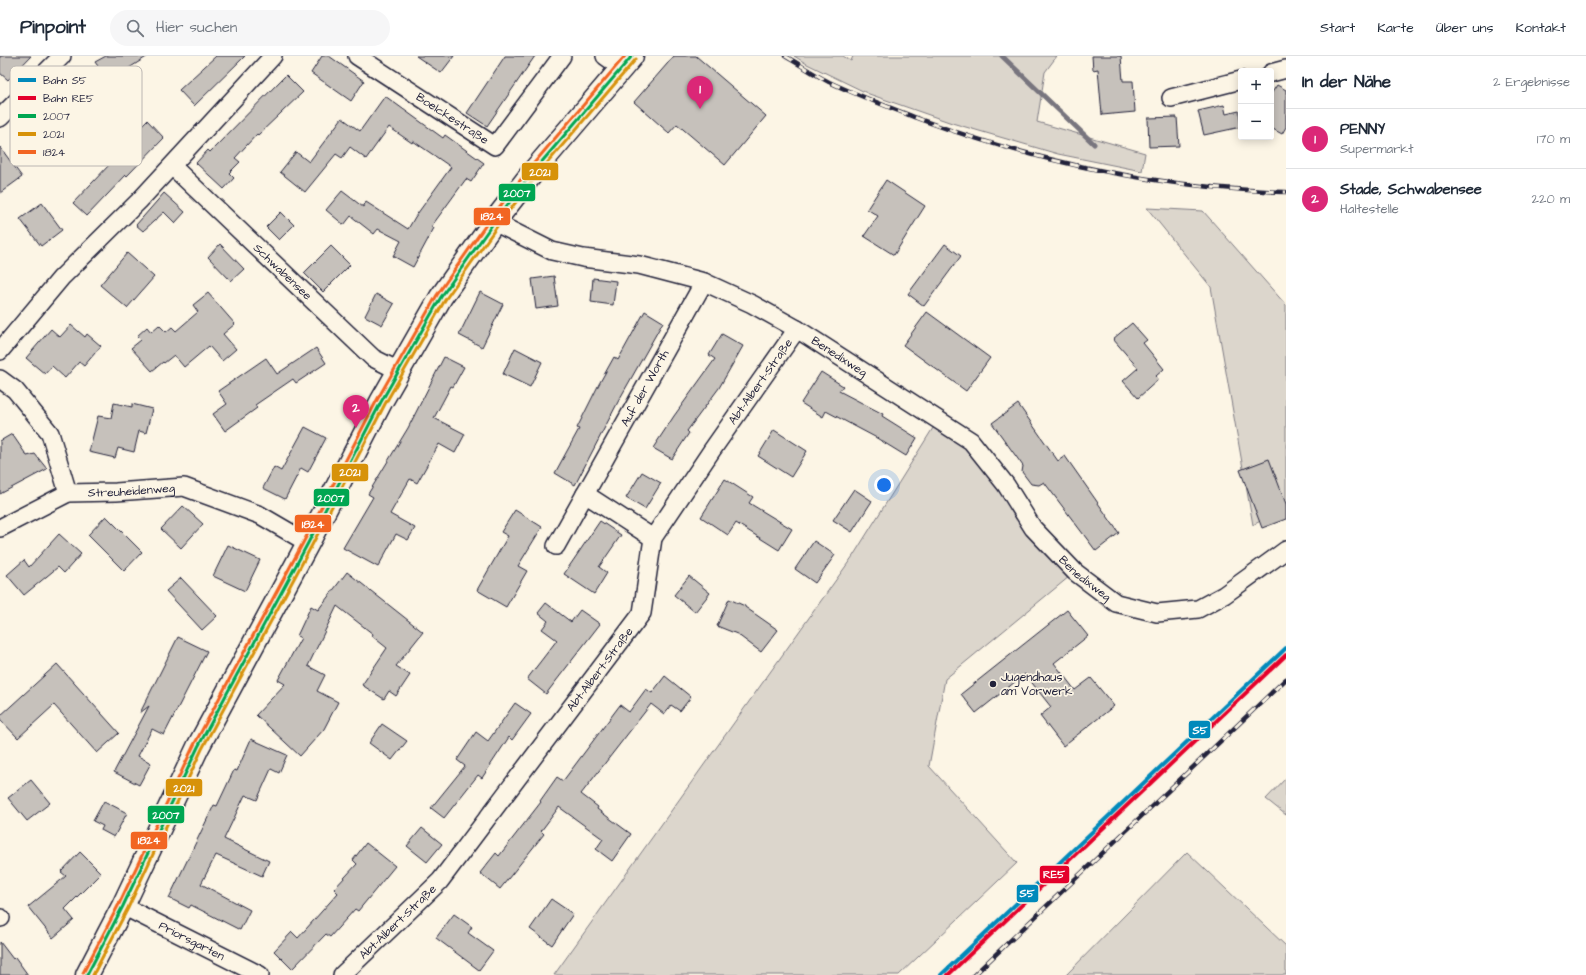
<!DOCTYPE html>
<html lang="de">
<head>
<meta charset="utf-8">
<style>
  :root { --surface:#fff; --page:#f6f6f7; --text:#1f2937; --muted:#747a83; --line:#e0e1e3; --accent:#db2777 }
  body { margin:0; font-family:"Architects Daughter",sans-serif; background:var(--page); color:var(--text) }
  .controls { position:absolute; right:12px; top:12px; display:grid; overflow:hidden; border-radius:4px; box-shadow:0 2px 10px #0003 }
  .controls button { width:36px; height:36px; display:grid; place-items:center; padding:0; border:0; border-bottom:1px solid var(--line); background:var(--surface); color:var(--text); font:20px sans-serif }
  .you { position:absolute; left:884px; top:429px; width:14px; height:14px; margin:-10px; border:3px solid #fff; border-radius:50%; background:#1a73e8; box-shadow:0 0 0 6px #1a73e833 }
  .badge { display:grid; place-items:center; width:26px; height:26px; border-radius:50%; background:var(--accent); color:#fff; font-size:13px; font-weight:700 }
  .pin { position:absolute; translate:-50% -33px; filter:drop-shadow(0 1px 2px #0008) }
  .pin::after { content:''; position:absolute; top:21px; width:14px; height:12px; background:inherit; clip-path:polygon(0 0,100% 0,50% 100%) }
  .list { margin:0; padding:0; list-style:none }
  h2 { display:flex; justify-content:space-between; align-items:center; height:52px; margin:0; padding:0 16px; font-size:17px }
  h2 small { font-size:13px; font-weight:400; color:var(--muted) }
  .list li { display:grid; grid-template-columns:26px 1fr auto; gap:12px; align-items:center; box-sizing:border-box; height:60px; padding:0 16px; border-top:1px solid var(--line) }
  .list b { display:block; font-size:15px; white-space:nowrap }
  .list p { margin:0; font-size:13px; white-space:nowrap; color:var(--muted) }
  .list em { font-size:13px; font-style:normal; color:var(--muted) }
  .icon { flex:none; width:22px; height:22px; fill:none; stroke:currentColor; stroke-width:2; stroke-linecap:round; stroke-linejoin:round }
  .map { position:relative; flex:none; width:1286px; height:919px; overflow:hidden }
  header { display:flex; align-items:center; gap:24px; box-sizing:border-box; height:56px; padding:0 20px; background:var(--surface); border-bottom:1px solid var(--line) }
  header strong { font-size:19px }
  nav { display:flex; gap:22px; margin-inline-start:auto; font-size:14px }
  .search { width:280px; height:36px; background:var(--page); display:flex; align-items:center; gap:10px; box-sizing:border-box; padding:0 14px; border-radius:22px; color:var(--muted); font-size:15px }
  main { display:flex }
  aside { flex:1; background:var(--surface) }
  .map>svg:first-child { display:block }
</style>
</head>
<body>
<header>
<strong>Pinpoint</strong>
<div class="search"><svg class="icon" aria-label="search" viewBox="0 0 24 24"><circle cx="10" cy="10" r="6"/><path d="M15 15l6 6"/></svg>Hier suchen</div>
<nav><a>Start</a><a>Karte</a><a>Über uns</a><a>Kontakt</a></nav>
</header>
<main>
<div class="map">
<svg width="1286" height="919" viewBox="0 0 1286 919">
  <rect width="100%" height="100%" fill="#fcf5e5"/>
  <filter id="ink" filterUnits="userSpaceOnUse"><feTurbulence type="fractalNoise" baseFrequency=".025" numOctaves="2"/><feDisplacementMap in="SourceGraphic" scale="8" xChannelSelector="R" yChannelSelector="G"/><feConvolveMatrix kernelMatrix="1 2 1 2 8 2 1 2 1" color-interpolation-filters="sRGB"/></filter>
  <g filter="url(#ink)">
    <!-- green -->
    <g fill="#dcd6cc" stroke="#7f7c84">
      <path d="M794 0H843L851 5 853 0H1057L1045 16 1037 66 1145 97 1142 115 1058 98 952 67 869 38 807 8Z"/>
      <path d="M1147 152 1203 155 1286 249V451L1253 469 1211 231Z"/>
      <path d="M938 364 946 369 1075 516 945 623 929 710 1017 807 899 919H554L853 500Z"/>
      <path d="M1286 722V759L1266 743Z"/>
      <path d="M1187 796 1286 890V919H1066Z"/>
    </g>
    <g fill="none" stroke-linecap="round" stroke-linejoin="round">
      <!-- stream -->
      <path stroke="#78757e" stroke-width="5" d="M1002 0 1094 88"/>
    </g>
    <!-- building -->
    <g fill="#c6c1bb" stroke="#22223b">
      <path d="M0 0H31L8 24 0 17Z"/>
      <path d="M106 0H148L88 38 99 49 81 67 78 64 53 97 34 83 61 46 59 45 79 25 100 13 95 6Z"/>
      <path d="M216 0H245L194 50 179 34Z"/>
      <path d="M322 0H329L364 25 351 45 311 17Z"/>
      <path d="M416 0H454L441 17Z"/>
      <path d="M505 0H535L487 70 467 57Z"/>
      <path d="M674 0H696L766 60 725 109 677 68 669 77 634 46Z"/>
      <path d="M1092 0H1121L1123 25H1133L1135 56 1102 59 1098 13 1093 14Z"/>
      <path d="M286 19 303 36 258 79 257 78 235 102 240 106 229 117 234 122 224 133 196 107 208 94 210 96Z"/>
      <path d="M1277 29 1286 34V71L1282 78 1271 72V38Z"/>
      <path d="M385 40 443 82 445 79 484 107 471 126 466 123 431 171 434 172 413 211 393 200 401 185 378 173 374 178 351 160 344 169 326 154 342 135 363 151 366 146 408 173 415 161 451 111 413 85 412 87 389 71 366 103 350 91 342 102 336 98 305 136 280 116 296 96 309 106 342 62 360 75Z"/>
      <path d="M1224 49 1226 58 1239 55 1241 71 1204 79 1198 55Z"/>
      <path d="M1177 61 1179 90 1149 91 1148 62Z"/>
      <path d="M147 64 164 82 127 120 126 119 87 160 73 147 129 88 126 85Z"/>
      <path d="M0 91 22 121 0 137Z"/>
      <path d="M886 124 925 150 894 199 864 180 878 160 867 153Z"/>
      <path d="M164 137 185 156 175 167 164 156 143 175 136 169Z"/>
      <path d="M42 147 62 174 41 190 20 163Z"/>
      <path d="M281 156 294 169 279 184 266 171Z"/>
      <path d="M220 188 244 213 231 225 208 201Z"/>
      <path d="M945 188 961 200 924 250 908 238Z"/>
      <path d="M331 190 350 209 323 236 304 217Z"/>
      <path d="M127 197 154 221 127 252 100 229Z"/>
      <path d="M554 220 558 250 536 253 532 223Z"/>
      <path d="M593 222 616 225 613 249 591 246Z"/>
      <path d="M480 236 503 248 482 291 459 279Z"/>
      <path d="M208 237 235 268 223 278 236 293 222 305 209 290 184 311 174 299 164 307 163 306 152 315 131 292 141 284 137 280 147 271 151 276 159 269 166 276 172 271 176 275 198 256 193 249Z"/>
      <path d="M376 238 394 248 382 269 365 260Z"/>
      <path d="M645 255 663 266 619 344 575 429 555 417 579 373 577 372 599 328 614 301 618 304Z"/>
      <path d="M927 256 990 302 966 335 903 289Z"/>
      <path d="M1132 267 1147 284 1143 287 1164 313 1156 320 1159 323 1138 342 1123 325 1138 312 1113 283Z"/>
      <path d="M71 269 85 281 87 278 101 290 84 310 79 306 65 322 52 310 45 318 26 302 51 273 60 281Z"/>
      <path d="M722 278 743 290 719 332 687 375 689 377 672 403 653 392 674 360 715 303 709 299Z"/>
      <path d="M316 292 326 307 296 327 293 323 255 349 257 352 225 375 213 358 227 348 218 335 266 302 277 318Z"/>
      <path d="M515 292 542 306 530 331 503 318Z"/>
      <path d="M444 301 464 311 453 331 451 330 434 362 465 378 455 397 439 388 417 427 410 423 390 458 415 472 408 484 396 478 378 511 343 492 373 441 368 438 408 372Z"/>
      <path d="M821 316 843 330 839 335 883 358 882 360 917 382 906 400 875 381 826 355 823 361 801 347Z"/>
      <path d="M114 347 132 351V348L152 353 146 377 139 375 134 396 118 392 115 402 89 396 98 360 111 362Z"/>
      <path d="M1018 348 1058 405 1065 400 1119 477 1096 495 1044 426 1039 429 1031 428 1022 416 1023 410 992 367Z"/>
      <path d="M305 371 326 382 308 416 301 412 285 443 263 432 274 411 281 415Z"/>
      <path d="M774 374 807 395 791 421 758 400Z"/>
      <path d="M12 378 27 400 35 398 47 413 0 438V385Z"/>
      <path d="M1269 403 1286 448V463L1262 472 1240 414Z"/>
      <path d="M642 416 661 427 645 453 626 442Z"/>
      <path d="M725 423 753 441 749 447 792 473 779 494 736 467 728 479 701 461Z"/>
      <path d="M854 433 872 445 852 476 833 464Z"/>
      <path d="M183 450 203 468 181 492 161 473Z"/>
      <path d="M515 454 542 471 518 510 527 515 506 551 477 534 508 480 501 476Z"/>
      <path d="M106 460 142 496 124 515 88 479Z"/>
      <path d="M600 465 621 479 599 511 607 517 594 538 564 518Z"/>
      <path d="M59 478 81 498 64 517 58 511 24 539 7 519 24 504 29 511Z"/>
      <path d="M814 485 835 499 815 527 795 513Z"/>
      <path d="M228 489 260 504 245 535 213 520Z"/>
      <path d="M347 516 423 576 396 610 410 619 396 640 389 635 384 643 362 629 387 592 372 580 373 578 337 550 308 610 325 619 317 635 338 646 324 673 300 700 256 659 285 628 278 624 301 582 297 580 311 550 318 554Z"/>
      <path d="M689 520 710 537 695 556 674 539Z"/>
      <path d="M181 522 217 560 202 574 166 535Z"/>
      <path d="M729 543 745 550V551L778 574 761 596 737 578 717 570Z"/>
      <path d="M546 547 571 566 580 554 600 568 546 638 527 623 557 584 542 573 548 565 538 557Z"/>
      <path d="M1067 554 1088 580 1054 607 1075 634 1091 622 1114 650 1063 690 1040 660 1051 651 1025 618 976 657 961 638Z"/>
      <path d="M178 581 207 595 164 679 152 673 138 700 151 707 139 729 114 716 149 650 140 657Z"/>
      <path d="M57 608 119 677 97 697 54 649 18 682 0 663V660Z"/>
      <path d="M665 620 691 641 680 655 671 649 664 658 651 648 581 738 598 751 597 753 631 778 612 805 596 793 603 783 559 751 541 775 544 778 500 833 480 817 496 797 499 800 541 746 540 745 557 721 563 725 620 649 629 656 646 633 652 637Z"/>
      <path d="M515 647 531 658 512 684 509 681 482 722 478 719 444 762 431 752 465 710 457 704 476 676 488 685Z"/>
      <path d="M382 668 407 685 392 704 369 687Z"/>
      <path d="M251 683 287 699 279 717 271 713 257 744 245 739 224 783 269 805 262 820 216 799 201 828 250 854 240 874 191 849 189 852 169 842 214 749 217 750 234 714 237 715Z"/>
      <path d="M31 724 50 747 27 765 8 742Z"/>
      <path d="M104 745 127 757 114 781 101 774 103 770 93 765Z"/>
      <path d="M422 772 442 788 427 806 407 790Z"/>
      <path d="M366 787 395 810 358 855 355 853 330 881 326 878 292 913 274 895 292 876 298 882 338 837 334 833 357 808 353 804Z"/>
      <path d="M80 796 101 817 65 853 74 864 53 882 28 851 66 820 61 816Z"/>
      <path d="M551 843 573 858 552 889 530 873Z"/>
      <path d="M454 858 472 871 468 877 493 895 479 914 436 882Z"/>
      <path d="M0 886 13 903 15 901 28 919H0Z"/>
    </g>
    <g fill="none" stroke-linecap="round" stroke-linejoin="round">
      <!-- minor casing -->
      <g stroke="#22223b" stroke-width="20">
        <g id="minor">
          <path id="s1" d="M357 0 495 90 562 0"/>
          <path d="M605 0 622 12"/>
          <path d="M1271 17 1286 13"/>
          <path d="M1171 42 1241 24"/>
          <path d="M0 62 62 0"/>
          <path id="s2" d="M172 110 373 302 399 315"/>
          <path id="s3" d="M494 166 552 195 583 202 639 209 704 226 752 248 797 273 971 385 1006 429 1033 472 1075 516 1116 547 1157 557 1198 553 1224 539 1286 494"/>
          <path d="M0 295 61 222 139 145 273 0"/>
          <path d="M0 323 15 334 50 377 68 437"/>
          <path d="M585 438 653 482"/>
          <path id="s4" d="M0 472 68 437 116 436 184 431 260 459 308 487"/>
          <path id="s5" d="M556 490 704 226"/>
          <path id="s6" d="M123 850 260 919"/>
          <path d="M0 862H1"/>
          <path id="s7" d="M342 919 440 825 642 557 653 482 712 394 797 273"/>
        </g>
      </g>
      <!-- secondary casing -->
      <g stroke="#22223b" stroke-width="25">
        <path id="secondary" d="M87 919 123 850 198 691 308 487 381 346 441 241 494 166 533 116 632 0"/>
      </g>
      <!-- minor -->
      <use href="#minor" stroke="#fcf5e5" stroke-width="17"/>
      <!-- secondary -->
      <use href="#secondary" stroke="#fcf5e5" stroke-width="22"/>
      <!-- rail casing -->
      <g stroke="#22223b" stroke-width="4.5">
        <g id="rail">
          <path d="M785 0C799 8 814 18 829 26 859 40 891 52 922 64 1039 107 1161 132 1286 136"/>
          <path d="M974 919 1286 623"/>
        </g>
      </g>
      <!-- rail -->
      <use href="#rail" stroke="#fcf5e5" stroke-width="3" stroke-dasharray="9" stroke-linecap="butt"/>
      <!-- bus-1 casing -->
      <g stroke="#fcf5e5" stroke-width="6">
        <path id="bus-1" d="M87 919 123 850 198 691 308 487 381 346 441 241 494 166 533 116 632 0"/>
      </g>
      <!-- bus-2 casing -->
      <g stroke="#fcf5e5" stroke-width="6">
        <path id="bus-2" d="M93 919 128 852 202 693 312 489 385 348 445 244 498 169 537 119 636 3"/>
      </g>
      <!-- bus-3 casing -->
      <g stroke="#fcf5e5" stroke-width="6">
        <path id="bus-3" d="M83 917 119 848 194 689 304 485 377 344 437 239 490 163 529 113 625 0"/>
      </g>
      <!-- bus-1 -->
      <use href="#bus-1" stroke="#00a651" stroke-width="3"/>
      <!-- bus-2 -->
      <use href="#bus-2" stroke="#d79209" stroke-width="3"/>
      <!-- bus-3 -->
      <use href="#bus-3" stroke="#f26522" stroke-width="3"/>
      <!-- rail-1 casing -->
      <g stroke="#fcf5e5" stroke-width="7">
        <path id="rail-1" d="M941 919 1286 592"/>
      </g>
      <!-- rail-2 casing -->
      <g stroke="#fcf5e5" stroke-width="7">
        <path id="rail-2" d="M948 919 1286 599"/>
      </g>
      <!-- rail-1 -->
      <use href="#rail-1" stroke="#0089bb" stroke-width="4"/>
      <!-- rail-2 -->
      <use href="#rail-2" stroke="#e4002b" stroke-width="4"/>
    </g>
  </g>
  <!-- markers -->
  <circle fill="#22223b" stroke="#fcf5e5" stroke-width="1.5" cx="993" cy="628" r="4"/>
  <g text-anchor="middle" stroke-width="3.5" stroke-linejoin="round" paint-order="stroke">
    <!-- street labels -->
    <g font-size="12" fill="#22223b" stroke="#fcf5e5">
      <text dy="4" stroke="none"><textPath href="#s1" startOffset="114">Boelckestraße</textPath></text>
      <text dy="4" stroke="none"><textPath href="#s2" startOffset="153">Schwabensee</textPath></text>
      <text dy="4" stroke="none"><textPath href="#s3" startOffset="375">Benedixweg</textPath></text>
      <text dy="4" stroke="none"><textPath href="#s7" startOffset="737">Abt-Albert-Straße</textPath></text>
      <text dy="4" stroke="none"><textPath href="#s5" startOffset="181">Auf der Worth</textPath></text>
      <text dy="4" stroke="none"><textPath href="#s4" startOffset="140">Streuheidenweg</textPath></text>
      <text dy="4" stroke="none"><textPath href="#s3" startOffset="711">Benedixweg</textPath></text>
      <text dy="4" stroke="none"><textPath href="#s7" startOffset="401">Abt-Albert-Straße</textPath></text>
      <text dy="4" stroke="none"><textPath href="#s7" startOffset="77">Abt-Albert-Straße</textPath></text>
      <text dy="4" stroke="none"><textPath href="#s6" startOffset="77">Priorsgarten</textPath></text>
    </g>
    <!-- poi labels -->
    <g font-size="12" fill="#22223b" stroke="#fcf5e5" text-anchor="start">
      <text x="1001" y="625">Jugendhaus<tspan x="1001" dy="14">am Vorwerk</tspan></text>
    </g>
  </g>
  <!-- legend -->
  <rect x="10" y="10" width="132" height="100" rx="6" fill="#fcf5e5" stroke="#bbb6b2" stroke-width="1"/>
  <rect x="18" y="22" width="18" height="4" fill="#0089bb"/>
  <rect x="18" y="40" width="18" height="4" fill="#e4002b"/>
  <rect x="18" y="58" width="18" height="4" fill="#00a651"/>
  <rect x="18" y="76" width="18" height="4" fill="#d79209"/>
  <rect x="18" y="94" width="18" height="4" fill="#f26522"/>
  <g font-size="11" fill="#22223b">
    <text x="43" y="28">Bahn S5</text>
    <text x="43" y="46">Bahn RE5</text>
    <text x="43" y="64">2007</text>
    <text x="43" y="82">2021</text>
    <text x="43" y="100">1824</text>
  </g>
  <g stroke="#fcf5e5" stroke-width="1.5">
    <rect x="521" y="106" width="38" height="19" rx="4" fill="#d79209"/>
    <rect x="498" y="127" width="38" height="19" rx="4" fill="#00a651"/>
    <rect x="473" y="151" width="38" height="19" rx="4" fill="#f26522"/>
    <rect x="331" y="407" width="38" height="19" rx="4" fill="#d79209"/>
    <rect x="313" y="432" width="37" height="19" rx="4" fill="#00a651"/>
    <rect x="294" y="458" width="38" height="19" rx="4" fill="#f26522"/>
    <rect x="1188" y="664" width="23" height="19" rx="4" fill="#0089bb"/>
    <rect x="165" y="722" width="38" height="19" rx="4" fill="#d79209"/>
    <rect x="147" y="749" width="38" height="19" rx="4" fill="#00a651"/>
    <rect x="130" y="775" width="38" height="19" rx="4" fill="#f26522"/>
    <rect x="1039" y="809" width="31" height="19" rx="4" fill="#e4002b"/>
    <rect x="1016" y="828" width="23" height="19" rx="4" fill="#0089bb"/>
  </g>
  <g font-size="11" text-anchor="middle" font-weight="bold" fill="#fff">
    <text x="540" y="120">2021</text>
    <text x="517" y="141">2007</text>
    <text x="492" y="164">1824</text>
    <text x="350" y="420">2021</text>
    <text x="331" y="446">2007</text>
    <text x="313" y="472">1824</text>
    <text x="1200" y="678">S5</text>
    <text x="184" y="736">2021</text>
    <text x="166" y="763">2007</text>
    <text x="149" y="788">1824</text>
    <text x="1054" y="822">RE5</text>
    <text x="1027" y="841">S5</text>
  </g>
</svg>
<div class="controls">
<button>+</button>
<button>−</button>
</div>
<div class="you"></div>
<div class="pin badge" style="left:700px;top:53px">1</div>
<div class="pin badge" style="left:356px;top:372px">2</div>
</div>
<aside>
<h2>In der Nähe<small>2 Ergebnisse</small></h2>
<ul class="list">
<li><span class="badge">1</span><div><b>PENNY</b><p>Supermarkt</p></div><em>170 m</em></li>
<li><span class="badge">2</span><div><b>Stade, Schwabensee</b><p>Haltestelle</p></div><em>220 m</em></li>
</ul>
</aside>
</main>
</body>
</html>
